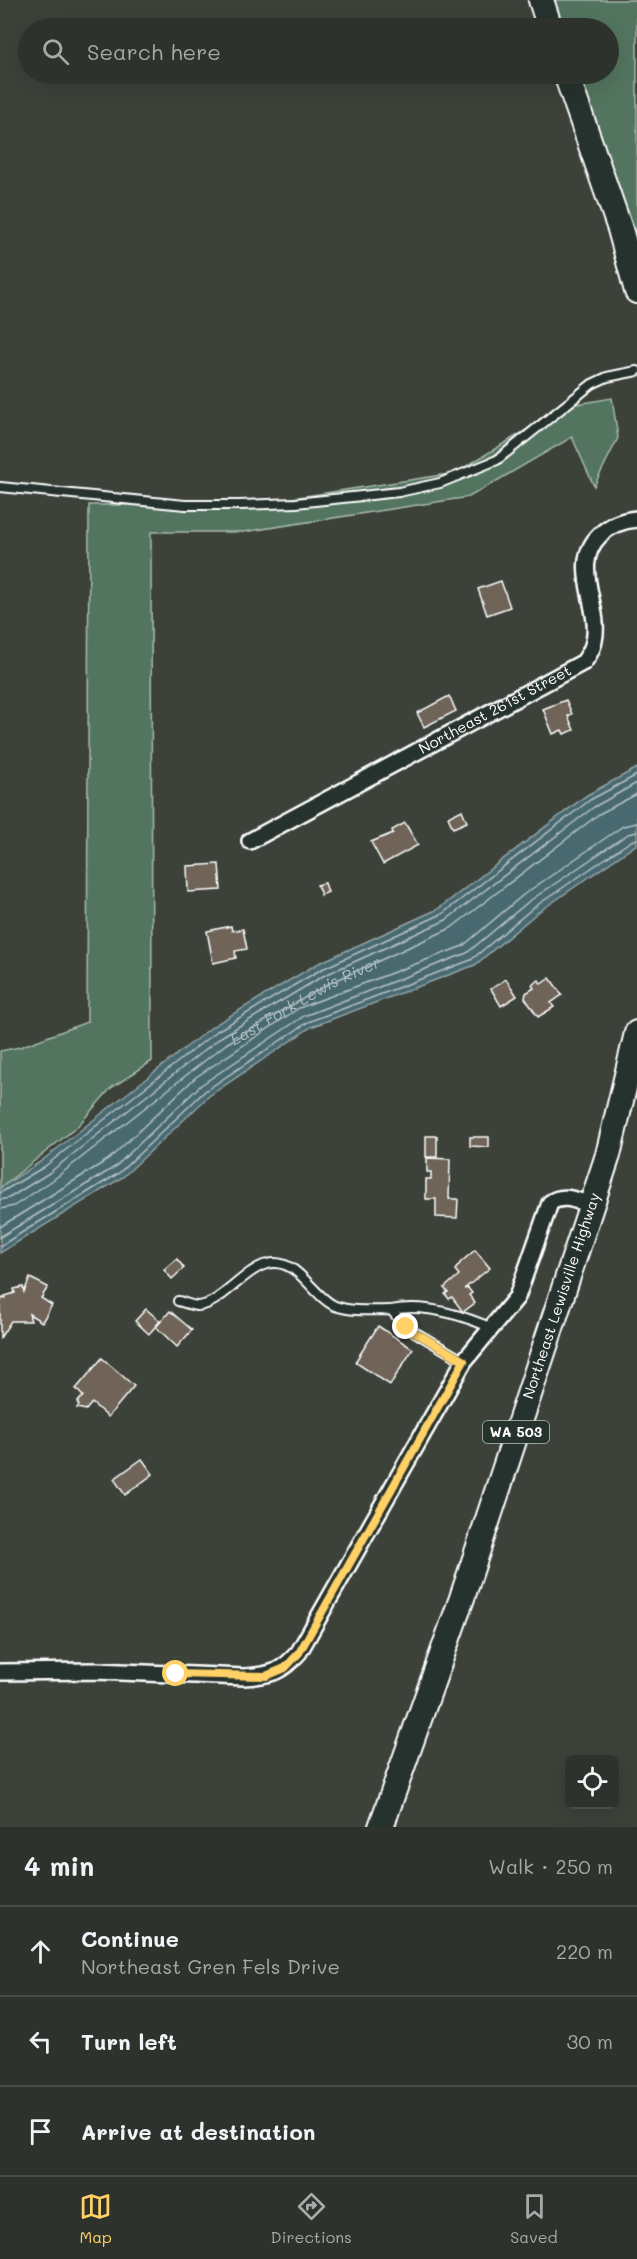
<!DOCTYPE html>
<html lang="en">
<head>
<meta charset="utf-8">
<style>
  :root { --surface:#2d322c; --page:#393e38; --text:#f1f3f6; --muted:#a7aaa9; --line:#484d48; --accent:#ffd166 }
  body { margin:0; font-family:Mali,sans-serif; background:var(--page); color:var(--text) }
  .controls { position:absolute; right:18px; bottom:18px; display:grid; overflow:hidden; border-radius:9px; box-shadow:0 6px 24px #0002 }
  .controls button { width:54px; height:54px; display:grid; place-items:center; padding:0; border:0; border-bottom:2px solid var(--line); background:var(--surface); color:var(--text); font:30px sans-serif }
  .stop { position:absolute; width:18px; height:18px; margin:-14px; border:4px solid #ffd166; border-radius:50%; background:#fff }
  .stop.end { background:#ffd166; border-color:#fff; box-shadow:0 2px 6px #0008 }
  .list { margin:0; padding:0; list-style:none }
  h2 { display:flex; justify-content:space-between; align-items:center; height:78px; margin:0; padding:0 24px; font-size:26px }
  h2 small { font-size:20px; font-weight:400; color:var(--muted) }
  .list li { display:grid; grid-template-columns:39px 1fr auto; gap:18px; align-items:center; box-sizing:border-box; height:90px; padding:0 24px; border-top:2px solid var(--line) }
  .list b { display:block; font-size:22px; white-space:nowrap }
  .list p { margin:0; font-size:20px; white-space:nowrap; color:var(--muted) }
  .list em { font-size:20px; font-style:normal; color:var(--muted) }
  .icon { flex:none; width:33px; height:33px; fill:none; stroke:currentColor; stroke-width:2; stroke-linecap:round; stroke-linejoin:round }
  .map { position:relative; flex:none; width:637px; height:1827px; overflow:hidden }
  .search { position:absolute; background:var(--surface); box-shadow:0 6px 24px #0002; left:18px; right:18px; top:18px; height:66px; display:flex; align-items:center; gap:15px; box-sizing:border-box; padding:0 21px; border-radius:33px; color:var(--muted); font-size:22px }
  .sheet { height:348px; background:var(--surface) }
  nav { display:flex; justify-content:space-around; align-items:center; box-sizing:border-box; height:84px; border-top:2px solid var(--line); background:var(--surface); font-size:16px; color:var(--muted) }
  nav a { display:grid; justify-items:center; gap:3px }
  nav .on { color:var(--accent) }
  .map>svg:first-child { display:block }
</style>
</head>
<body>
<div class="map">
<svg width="637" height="1827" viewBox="0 0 637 1827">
  <rect width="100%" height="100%" fill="#3c423a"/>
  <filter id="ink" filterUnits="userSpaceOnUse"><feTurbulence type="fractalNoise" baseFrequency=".0167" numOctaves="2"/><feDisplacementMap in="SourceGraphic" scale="12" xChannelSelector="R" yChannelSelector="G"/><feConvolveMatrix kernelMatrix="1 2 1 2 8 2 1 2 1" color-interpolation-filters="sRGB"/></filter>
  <g filter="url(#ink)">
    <!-- green -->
    <g fill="#53745e" stroke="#a9baae" stroke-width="1.5">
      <path d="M541 0H637V291L566 74H608V28H550Z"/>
      <path d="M612 398 618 438 594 486 572 437 469 497 243 532H151L152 1061 111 1088 77 1127 0 1188V1051L20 1047 87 1022 89 505H247L455 473 566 406Z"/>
    </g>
    <!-- water -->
    <path fill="#496970" stroke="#92a5a9" stroke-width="1.5" d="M637 768V844L537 913 475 965 311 1027 209 1096 123 1177 0 1253V1188L40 1162 213 1026 317 964 438 909 587 795Z"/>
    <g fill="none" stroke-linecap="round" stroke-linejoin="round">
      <!-- shore -->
      <g stroke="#b6c3c6" stroke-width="1.5">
        <path d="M0 1193 44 1167 217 1031 320 970 442 914 590 800 637 775"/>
        <path d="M0 1200 9 1198 49 1173 221 1037 323 976 446 920 594 807 637 783"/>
        <path id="s1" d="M0 1209 14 1206 53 1180 226 1044 328 984 451 928 599 814 637 794"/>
        <path d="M0 1227 109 1159 196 1077 299 1008 463 946 523 895 623 826 637 823"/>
        <path d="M0 1237 115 1167 201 1085 304 1016 467 953 528 902 628 834 637 832"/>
        <path d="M0 1246 119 1173 205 1091 308 1022 471 960 533 908 631 841 637 839"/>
      </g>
    </g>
    <!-- building -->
    <g fill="#6f6459" stroke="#fff" stroke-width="1.5">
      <path d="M501 581 510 607 487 615 478 589Z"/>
      <path d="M449 696 456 711 424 727 417 713Z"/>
      <path d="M566 700 572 714 568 716 574 730 564 734 562 730 553 734 543 709Z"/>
      <path d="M462 810 467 822 453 828 448 817Z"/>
      <path d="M405 823 418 845 383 864 371 842 393 833 392 830Z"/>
      <path d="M219 864 221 890 188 892 187 866Z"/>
      <path d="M325 883 328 892 321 895 317 885Z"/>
      <path d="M231 926 232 931 243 929 247 949 235 951 236 958 213 963 207 931Z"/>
      <path d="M550 978 562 995 551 1003 554 1007 538 1017 525 998 526 993 534 988 532 985 539 980 541 984Z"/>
      <path d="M506 979 517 996 501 1006 491 989Z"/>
      <rect x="426" y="1136" width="11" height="21"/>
      <path d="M470 1137H489V1147L470 1146Z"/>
      <path d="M427 1158 450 1159 449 1199H458L457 1218 436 1217V1199H426V1179H431V1172H427Z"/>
      <path d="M475 1250 490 1268 464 1289 468 1288 472 1293 469 1295 475 1303 463 1312 452 1297 449 1299 445 1294 448 1292 444 1288 459 1275 455 1270 461 1262Z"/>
      <path d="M177 1259 184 1268 172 1279 164 1270Z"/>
      <path d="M30 1278 48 1287 41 1298 52 1305 42 1322 29 1314 31 1321H11L0 1338V1302L3 1298 6 1299 5 1296 15 1293 14 1289 23 1287 24 1292Z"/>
      <path d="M146 1309 160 1321 149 1334 135 1321Z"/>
      <path d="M170 1311 192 1330 177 1347 156 1327Z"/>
      <path d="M378 1326 413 1349 390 1385 355 1362Z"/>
      <path d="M102 1358 134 1386 108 1417 92 1403 86 1410 77 1408 79 1405 77 1403 83 1396 76 1389Z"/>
      <path d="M142 1459 153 1474 125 1495 114 1479Z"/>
    </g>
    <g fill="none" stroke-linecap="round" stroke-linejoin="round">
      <!-- service casing -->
      <g stroke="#fff" stroke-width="12">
        <g id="service">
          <path d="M0 487 185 505H239L296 503 399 492 440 483 497 460 592 384 607 377 637 371"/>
          <path d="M178 1301C183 1302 190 1305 196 1306 219 1307 243 1270 267 1264 297 1256 312 1296 335 1306 352 1312 373 1310 391 1310L406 1327 464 1361"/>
          <path d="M391 1310C423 1303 462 1315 492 1328"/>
        </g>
      </g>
      <!-- minor casing -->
      <g stroke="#fff" stroke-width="20">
        <g id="minor">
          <path id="s2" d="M250 841 584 662C588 656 593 649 594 641 602 606 569 565 600 535 610 525 623 520 637 519"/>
          <path d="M0 1672 96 1671 244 1677C271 1675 281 1673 299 1652L464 1361 517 1297 550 1203C563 1193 577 1201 591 1205"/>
        </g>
      </g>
      <!-- primary casing -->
      <g stroke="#fff" stroke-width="28">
        <g id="primary">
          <path d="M541 0 550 28"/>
          <path d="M566 74 620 229 637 291"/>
          <path id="s3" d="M381 1827 462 1598 608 1155 637 1033"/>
        </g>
      </g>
      <!-- service -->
      <use href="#service" stroke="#26332d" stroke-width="8"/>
      <!-- minor -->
      <use href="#minor" stroke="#26332d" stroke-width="15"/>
      <!-- primary -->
      <use href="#primary" stroke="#26332d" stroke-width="24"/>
    </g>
  </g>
  <g fill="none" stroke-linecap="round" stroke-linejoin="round" filter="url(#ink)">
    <!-- route -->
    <path stroke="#ffd166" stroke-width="8" d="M176 1674 266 1676 285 1668 299 1653 464 1361 406 1327"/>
  </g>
  <g text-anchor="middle" stroke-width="4.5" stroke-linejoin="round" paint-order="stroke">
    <!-- shield labels -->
    <rect fill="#26332d" stroke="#bec2c0" stroke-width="1.5" x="483" y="1421" width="66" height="22" rx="4.5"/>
    <g font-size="14" font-weight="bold" fill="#fff">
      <text x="516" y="1437">WA 503</text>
    </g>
    <!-- street labels -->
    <g font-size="15" fill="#fff" stroke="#26332d">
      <text dy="5" stroke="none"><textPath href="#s2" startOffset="278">Northeast 261st Street</textPath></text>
      <text dy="5" stroke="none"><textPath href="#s3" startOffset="561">Northeast Lewisville Highway</textPath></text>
    </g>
    <!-- water labels -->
    <g font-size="16" font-style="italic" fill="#adbcbf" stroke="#26332d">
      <text dy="6" stroke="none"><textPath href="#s1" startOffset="372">East Fork Lewis River</textPath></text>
    </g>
  </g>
</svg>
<div class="controls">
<button><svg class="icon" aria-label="locate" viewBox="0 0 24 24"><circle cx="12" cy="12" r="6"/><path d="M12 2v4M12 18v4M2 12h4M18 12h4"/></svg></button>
</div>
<div class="stop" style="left:176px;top:1674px"></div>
<div class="stop end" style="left:406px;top:1327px"></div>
<div class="search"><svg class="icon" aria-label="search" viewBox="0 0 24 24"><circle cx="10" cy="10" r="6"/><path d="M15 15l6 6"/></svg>Search here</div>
</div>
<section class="sheet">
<h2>4 min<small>Walk · 250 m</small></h2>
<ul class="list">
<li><svg class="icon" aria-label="ahead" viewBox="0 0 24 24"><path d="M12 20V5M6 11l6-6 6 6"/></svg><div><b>Continue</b><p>Northeast Gren Fels Drive</p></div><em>220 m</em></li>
<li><svg class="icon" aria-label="left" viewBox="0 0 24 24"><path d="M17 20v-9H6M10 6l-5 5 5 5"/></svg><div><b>Turn left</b></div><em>30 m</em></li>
<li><svg class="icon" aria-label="arrive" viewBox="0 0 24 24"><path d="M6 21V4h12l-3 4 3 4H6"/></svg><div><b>Arrive at destination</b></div></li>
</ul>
</section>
<nav>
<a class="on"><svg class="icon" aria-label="map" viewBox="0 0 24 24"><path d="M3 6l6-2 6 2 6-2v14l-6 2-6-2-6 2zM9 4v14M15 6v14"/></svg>Map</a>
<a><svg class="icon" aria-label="directions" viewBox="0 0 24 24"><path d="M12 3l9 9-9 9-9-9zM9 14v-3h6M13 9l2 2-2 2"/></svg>Directions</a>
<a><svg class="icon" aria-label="saved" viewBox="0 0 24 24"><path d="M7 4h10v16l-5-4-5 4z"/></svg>Saved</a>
</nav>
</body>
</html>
